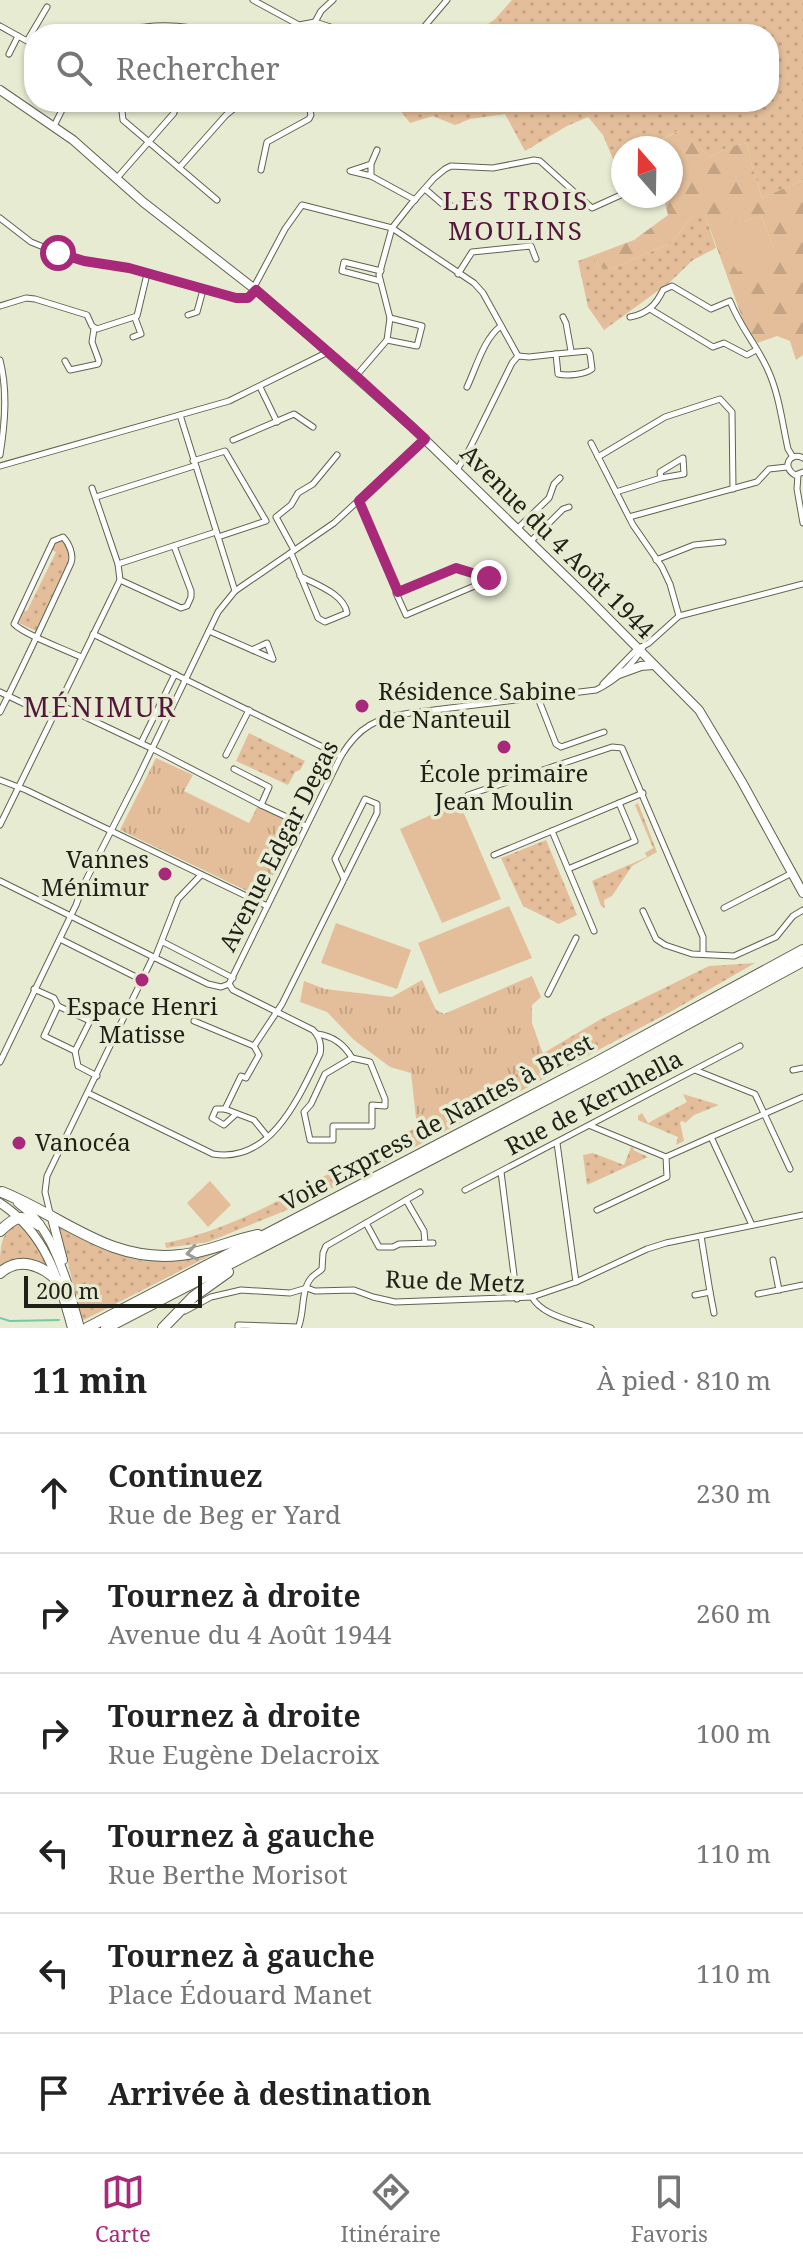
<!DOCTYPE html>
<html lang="fr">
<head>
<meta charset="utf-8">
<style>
  :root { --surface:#fff; --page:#f2f2f2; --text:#222; --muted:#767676; --line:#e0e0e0; --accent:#a82979 }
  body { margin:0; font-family:"Noto Serif",serif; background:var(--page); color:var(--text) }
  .compass { position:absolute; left:611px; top:136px; width:72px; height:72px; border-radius:50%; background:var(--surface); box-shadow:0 2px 6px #0004; rotate:340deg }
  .scale { position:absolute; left:24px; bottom:20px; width:178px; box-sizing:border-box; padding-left:8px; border:4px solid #1f2118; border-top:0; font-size:22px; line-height:28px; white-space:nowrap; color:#1f2118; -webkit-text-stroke:6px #e6ebd2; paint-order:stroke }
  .stop { position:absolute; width:24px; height:24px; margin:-18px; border:6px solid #a82979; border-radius:50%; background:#fff }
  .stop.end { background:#a82979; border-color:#fff; box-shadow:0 2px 8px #0008 }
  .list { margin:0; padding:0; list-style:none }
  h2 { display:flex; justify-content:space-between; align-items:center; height:104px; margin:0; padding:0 32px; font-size:34px }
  h2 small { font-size:26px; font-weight:400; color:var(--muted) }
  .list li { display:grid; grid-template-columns:52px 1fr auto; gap:24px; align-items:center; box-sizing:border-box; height:120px; padding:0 32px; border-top:2px solid var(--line) }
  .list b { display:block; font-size:30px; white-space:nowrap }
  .list p { margin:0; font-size:26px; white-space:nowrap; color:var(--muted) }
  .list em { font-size:26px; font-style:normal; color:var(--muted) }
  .icon { flex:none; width:44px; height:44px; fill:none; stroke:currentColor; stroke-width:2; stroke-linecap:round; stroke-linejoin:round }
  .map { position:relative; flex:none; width:803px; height:1328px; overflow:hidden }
  .search { position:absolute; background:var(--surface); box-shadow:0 2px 6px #0004; left:24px; right:24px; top:24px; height:88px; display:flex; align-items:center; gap:20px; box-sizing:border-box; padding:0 28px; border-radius:32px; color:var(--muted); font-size:30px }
  .sheet { height:824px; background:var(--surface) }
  nav { display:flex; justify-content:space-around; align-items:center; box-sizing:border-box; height:112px; border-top:2px solid var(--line); background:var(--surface); font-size:22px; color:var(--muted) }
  nav a { display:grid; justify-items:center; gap:4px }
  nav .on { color:var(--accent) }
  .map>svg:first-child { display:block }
</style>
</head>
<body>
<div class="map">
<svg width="803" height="1328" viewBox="0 0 803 1328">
  <defs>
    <pattern id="grass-dots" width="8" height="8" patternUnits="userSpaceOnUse" patternTransform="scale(2)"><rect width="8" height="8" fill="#e4be9a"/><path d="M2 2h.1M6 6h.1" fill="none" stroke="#c3a384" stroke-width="1.8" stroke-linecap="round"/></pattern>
    <pattern id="forest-firs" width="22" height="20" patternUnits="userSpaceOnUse" patternTransform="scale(2)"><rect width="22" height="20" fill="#e4be9a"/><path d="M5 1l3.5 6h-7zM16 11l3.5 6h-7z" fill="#c3a384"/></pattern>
    <pattern id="park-tufts" width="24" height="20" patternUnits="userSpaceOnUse" patternTransform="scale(2)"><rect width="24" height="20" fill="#e4be9a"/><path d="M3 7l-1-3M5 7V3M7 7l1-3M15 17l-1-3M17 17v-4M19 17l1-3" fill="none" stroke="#c3a384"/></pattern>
  </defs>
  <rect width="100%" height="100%" fill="#e6ebd2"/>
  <!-- grass -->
  <g fill="url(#grass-dots)">
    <path d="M512 0H803V180L762 198 752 166 747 143 728 147 710 157 678 131 645 148H623V175L620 176 603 135 588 117 567 126 525 151 505 114 470 119 455 125 433 116 410 123 394 102H769V34H475L495 19Z"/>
    <path d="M704 211 716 248 693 260 670 282 604 330 588 307 578 261 594 255 597 266 609 270 671 243 691 218Z"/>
    <path d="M61 539 65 541 71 557 70 563 36 631 19 623 23 610 27 611 56 552 51 550 56 541Z"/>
    <path d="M249 733 305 761 300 770 295 772 288 785 236 761Z"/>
    <path d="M638 803 657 852 632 866 612 896 604 900 605 908 601 906 592 881 647 857 645 853 653 848 635 805Z"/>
    <path d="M546 840 577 915 559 924 523 906 501 858Z"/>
    <path d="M755 963 672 1011 392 1159 287 1210 208 1242 166 1248 165 1243C218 1233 266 1208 313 1182 348 1164 382 1145 417 1127L428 1130 496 1094 525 1064 601 1019 709 966Z"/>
    <path d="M683 1094 719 1105 694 1115 685 1123 683 1121 680 1122 684 1141 676 1145 678 1137 638 1120V1116L642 1113 648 1123 687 1102Z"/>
    <path d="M631 1147 634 1148 633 1150 648 1157 587 1185 583 1155 593 1153 624 1165Z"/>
    <path d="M18 1223 31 1235 51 1271 40 1265 0 1270C0 1250 0 1231 18 1223Z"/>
    <path d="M59 1226C88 1241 118 1259 152 1262 174 1263 197 1256 219 1251L82 1321Z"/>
  </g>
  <!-- forest -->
  <path fill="url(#forest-firs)" fill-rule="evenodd" d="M679 131 710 157 728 147 747 143 752 166 762 198 803 180V355L796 360 790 341 777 336 757 343 744 323 704 212 691 218 671 243 609 270 597 266 594 255 634 240 668 215 663 196H671V148H645ZM761 215 773 247 723 228Z"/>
  <!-- park -->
  <g fill="url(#park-tufts)">
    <path d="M156 758 193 775 184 791 249 823 258 806 298 825 262 898 120 830Z"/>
    <path d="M532 976 541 997 532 1005V1023L543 1054 525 1064 496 1094 428 1131 417 1127 411 1073 390 1067 354 1040 327 1012 300 1002 304 981 325 989 392 997 422 980 436 1010 444 1014Z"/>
  </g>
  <!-- garden -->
  <g fill="#e4be9a">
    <path d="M761 215 773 247 779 255 738 272 726 255 722 228Z"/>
    <path d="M459 802 501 899 442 923 400 829Z"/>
    <path d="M509 906 532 958 439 994 418 943Z"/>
    <path d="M336 923 411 950 397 989 321 963Z"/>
    <path d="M210 1181 231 1205 208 1227 187 1203Z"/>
  </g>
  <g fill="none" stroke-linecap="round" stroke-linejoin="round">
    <!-- stream -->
    <path stroke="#71caaa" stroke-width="2" d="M0 1318 10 1321 59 1320"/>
    <!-- street casing -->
    <g stroke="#5f644e" stroke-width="7">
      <g id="street">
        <path d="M253 0 299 25 315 22 352 34"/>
        <path d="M315 22 321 11 333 0"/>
        <path d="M0 26 18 36"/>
        <path d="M113 34 112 32C124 32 134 28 145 27 170 24 194 27 218 34"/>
        <path d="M418 34 447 0"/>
        <path d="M9 54 18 36 27 41 47 7"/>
        <path d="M121 102 123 120 217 200"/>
        <path d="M54 126 66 102"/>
        <path d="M371 164 350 171 371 176V164L377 150"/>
        <path d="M179 168 226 115 242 102"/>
        <path d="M261 170 267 142 309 119 311 115 308 102"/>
        <path d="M371 176 415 200"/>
        <path d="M117 178 174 113"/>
        <path d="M425 189 446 207 477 203"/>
        <path d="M0 218 31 242 73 259 129 268 236 298H248L256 290"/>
        <path d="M458 274 472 252 531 246 536 259"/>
        <path d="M380 281 342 271 344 262 381 271"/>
        <path d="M254 287 285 229 302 205 392 228 474 283 483 293 518 356"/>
        <path d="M0 306 26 298 35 299 87 315 92 326 97 329 137 316 147 274"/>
        <path d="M650 309 713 347 724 343 747 355 756 350"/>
        <path d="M188 315 197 312 203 290"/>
        <path d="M563 317 566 323 571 351"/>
        <path d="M630 317C647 314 656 305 663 290L672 286 711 309 730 301C740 327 756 344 767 368 779 393 782 422 788 449L793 457"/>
        <path d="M133 337 141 334 135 318"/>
        <path d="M387 340 417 346 422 326 390 318"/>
        <path d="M588 351 590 354 592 369C584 375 567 376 558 374L556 354Z"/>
        <path d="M518 356 529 357 556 354"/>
        <path d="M0 360C8 391 5 424 0 455"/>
        <path d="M65 361 70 370 98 364 99 361 92 342 94 329"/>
        <path d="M356 376 387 340 390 318 379 275 392 228 411 204 434 178 445 169 451 166 493 168 534 160 540 161 592 208 623 194"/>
        <path d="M260 387 277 422"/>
        <path d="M467 387C476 368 484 338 501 326"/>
        <path d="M180 415 235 591"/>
        <path d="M233 440 294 414 313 427"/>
        <path d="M591 443 633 525 662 567 670 584 679 616"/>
        <path d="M598 457 665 417 720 399 732 412 733 489"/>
        <path d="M803 458C790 451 781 467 795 475L803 472"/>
        <path d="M193 461 225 451 266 521 218 537"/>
        <path d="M0 466 229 401 328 352"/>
        <path d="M457 470 470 448 512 363 518 356"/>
        <path d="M798 475 797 489 803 523"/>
        <path d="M616 492 661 478 684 474 683 458 660 472 661 478"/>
        <path d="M96 497 194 466"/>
        <path d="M359 501 398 592 396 593 406 615 484 582 489 578 456 568 398 592"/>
        <path d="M629 517 757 482 769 469 787 467"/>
        <path d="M517 529 549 498 554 484 560 478"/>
        <path d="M531 541 563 509 569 507"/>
        <path d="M294 550 276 517 291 505 298 493 313 484 337 455"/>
        <path d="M291 553 318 618 325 622 347 613C344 594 317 585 300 576"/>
        <path d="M656 560 694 545 723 542"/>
        <path d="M118 564 216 532"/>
        <path d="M120 580 181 608 187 606 191 597V591L174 546"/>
        <path d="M209 631 273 659 267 643 252 650"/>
        <path d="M93 634 341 756"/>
        <path d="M603 684 637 649 649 643 679 616 803 584"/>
        <path d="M0 692 52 717"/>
        <path d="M538 698 556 744 561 747 604 732"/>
        <path d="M58 704 153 749 261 805 306 826"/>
        <path d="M0 712C25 663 48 613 71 563 74 555 69 543 63 537L53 541 14 624C25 635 64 649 81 657"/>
        <path d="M141 743 175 674"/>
        <path d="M226 755 249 710"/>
        <path d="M234 769 269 787 261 805"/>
        <path d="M0 780 26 790 267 906"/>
        <path d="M468 795 612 747 622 748 703 937V954"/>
        <path d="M0 825 120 580 118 564 92 488"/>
        <path d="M552 831 594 931"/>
        <path d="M494 855 643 793"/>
        <path d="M568 869 635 841 619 803"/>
        <path d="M0 881 208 984 221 987 229 984"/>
        <path d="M724 908 792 873"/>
        <path d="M643 911 656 939 665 945 692 954 734 956 776 937 793 916 803 910"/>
        <path d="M60 939 142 980"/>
        <path d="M163 942 233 978"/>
        <path d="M155 958 178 899 201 875"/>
        <path d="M229 984 341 756C359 726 377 718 410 713L596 690C615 681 633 665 643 647"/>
        <path d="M34 989 54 998 58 1006 90 1021 75 1051"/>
        <path d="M548 994 576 938"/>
        <path d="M58 1006 44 1036 75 1051"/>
        <path d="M194 1021 254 1046"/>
        <path d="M317 1034C333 1036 344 1044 352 1058"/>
        <path d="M254 1046 282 1004 377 813V804L365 799 335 859 344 879"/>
        <path d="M75 1051 78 1066 97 1076"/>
        <path d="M352 1058 370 1062 385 1099V1106L372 1105V1126H333V1140H310L304 1112 311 1104 325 1074Z"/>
        <path d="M0 1062 76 905 84 884 138 778 218 612 235 591 334 523 424 440"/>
        <path d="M695 1070 755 1094 790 1169"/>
        <path d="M793 1070 803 1068"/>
        <path d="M88 1093 213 1154C271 1164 299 1097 320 1054 322 1044 320 1037 313 1030L233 990 229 984"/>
        <path d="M225 1109 241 1076 246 1078 259 1055 254 1046"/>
        <path d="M225 1109 254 1120 267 1136"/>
        <path d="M225 1109H216L212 1118 224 1125 236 1114"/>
        <path d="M591 1126 666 1157 711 1137"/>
        <path d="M557 1143 576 1282"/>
        <path d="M501 1172 517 1299"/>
        <path d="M465 1190 740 1046"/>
        <path d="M406 1200 424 1231 425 1243"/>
        <path d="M597 1210 667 1177 666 1157"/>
        <path d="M50 1213 45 1192 47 1176 153 957"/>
        <path d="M366 1223 379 1247H393L399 1244 433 1243"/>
        <path d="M752 1225 711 1137 803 1097"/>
        <path d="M701 1236 710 1292"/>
        <path d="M773 1260 779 1290"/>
        <path d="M758 1294 803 1285"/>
        <path d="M695 1295 710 1292 714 1313"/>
        <path d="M532 1297C541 1315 573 1321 591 1328"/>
        <path d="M185 1311 211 1297 241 1290 290 1293 307 1288 315 1291 354 1290 373 1297 395 1302 532 1297 576 1282 647 1249 666 1243 803 1215"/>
        <path d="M238 1328V1325L298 1327"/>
        <path d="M298 1328C305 1313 300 1290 312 1277 315 1274 319 1272 322 1269L323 1253 326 1246 420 1192"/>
      </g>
    </g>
    <!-- secondary casing -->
    <g stroke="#5f644e" stroke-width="10">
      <g id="secondary">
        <path d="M0 90 73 140 143 202 256 290 313 339 411 426 587 597 699 710 742 782 803 893"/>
        <path d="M619 674 641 666 653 665"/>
      </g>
    </g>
    <!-- primary casing -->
    <g stroke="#5f644e" stroke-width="10">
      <g id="primary">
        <path d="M0 1203C46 1233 58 1278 72 1328"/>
        <path d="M18 1203C47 1223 59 1259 70 1291"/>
        <path d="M52 1218 63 1260"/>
        <path d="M69 1289 80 1328"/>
      </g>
    </g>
    <!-- highway casing -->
    <g stroke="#5f644e" stroke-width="12">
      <g id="highway">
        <path d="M2 1192C64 1217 109 1263 180 1255 207 1253 231 1240 258 1235"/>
        <path d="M0 1231C15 1217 21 1213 39 1225"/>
        <path d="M0 1273C19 1256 42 1265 58 1281"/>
        <path d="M87 1328 595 1063 803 950"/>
        <path d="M106 1328 597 1073 803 961"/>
        <path d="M163 1328 193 1297 228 1272"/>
      </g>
    </g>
    <!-- street -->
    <use href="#street" stroke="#fff" stroke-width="5"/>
    <!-- secondary -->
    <use href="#secondary" stroke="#fff" stroke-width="8"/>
    <!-- primary -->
    <use href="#primary" stroke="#fff" stroke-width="8"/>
    <!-- highway -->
    <use href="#highway" stroke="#fff" stroke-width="10"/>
  </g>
  <!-- one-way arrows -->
  <defs><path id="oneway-chevron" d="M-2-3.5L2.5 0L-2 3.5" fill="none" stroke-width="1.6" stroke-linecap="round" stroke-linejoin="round" transform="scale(2)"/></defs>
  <use stroke="#9a9b97" href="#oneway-chevron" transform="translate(192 1253) rotate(170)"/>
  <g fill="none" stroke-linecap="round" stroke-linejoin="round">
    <!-- route -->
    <path stroke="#a82979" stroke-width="10" d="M58 253 84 261 129 268 236 298H248L256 290 356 376 425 439 359 501 398 592 456 568 489 578"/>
  </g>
  <!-- markers -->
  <g fill="#a82979" stroke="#e6ebd2" stroke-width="3">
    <circle cx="362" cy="706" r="8"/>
    <circle cx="504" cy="747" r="8"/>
    <circle cx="165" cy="874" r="8"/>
    <circle cx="142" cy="980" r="8"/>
    <circle cx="19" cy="1143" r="8"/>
  </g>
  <g text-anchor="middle" stroke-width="7" stroke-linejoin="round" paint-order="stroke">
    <!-- street labels -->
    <g font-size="24" fill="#1f2118" stroke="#e6ebd2">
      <text transform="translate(557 542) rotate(45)" y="8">Avenue du 4 Août 1944</text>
      <text transform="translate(279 846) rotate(-63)" y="8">Avenue Edgar Degas</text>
      <text transform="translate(594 1103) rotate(-28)" y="8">Rue de Keruhella</text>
      <text transform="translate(437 1123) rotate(-28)" y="8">Voie Express de Nantes à Brest</text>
      <text transform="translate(455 1282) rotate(2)" y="8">Rue de Metz</text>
    </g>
    <!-- poi labels -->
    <g font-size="24" fill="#1f2118" stroke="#e6ebd2" text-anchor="start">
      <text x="378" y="700">Résidence Sabine<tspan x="378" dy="28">de Nanteuil</tspan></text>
      <text x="504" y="782" text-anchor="middle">École primaire<tspan x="504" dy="28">Jean Moulin</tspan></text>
      <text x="149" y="868" text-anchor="end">Vannes<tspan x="149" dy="28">Ménimur</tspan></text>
      <text x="142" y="1015" text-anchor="middle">Espace Henri<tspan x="142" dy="28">Matisse</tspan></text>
      <text x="35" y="1151">Vanocéa</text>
    </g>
    <!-- neighbourhood labels -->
    <g font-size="26" letter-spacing="2" fill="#54173c" stroke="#e6ebd2">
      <text x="516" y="210">LES TROIS<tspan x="516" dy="30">MOULINS</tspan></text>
    </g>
    <!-- quarter labels -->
    <g font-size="28" letter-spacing="2" fill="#54173c" stroke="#e6ebd2">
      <text x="100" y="717">MÉNIMUR</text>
    </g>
  </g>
</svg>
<svg class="compass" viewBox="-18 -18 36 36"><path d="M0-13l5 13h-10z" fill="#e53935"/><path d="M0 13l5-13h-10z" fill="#767676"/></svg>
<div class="scale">200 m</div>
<div class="stop" style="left:58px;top:253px"></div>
<div class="stop end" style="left:489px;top:578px"></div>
<div class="search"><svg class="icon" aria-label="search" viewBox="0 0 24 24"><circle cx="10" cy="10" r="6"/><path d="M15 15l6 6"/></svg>Rechercher</div>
</div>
<section class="sheet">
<h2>11 min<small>À pied · 810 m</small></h2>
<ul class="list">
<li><svg class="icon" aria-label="ahead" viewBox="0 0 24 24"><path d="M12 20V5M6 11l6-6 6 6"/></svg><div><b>Continuez</b><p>Rue de Beg er Yard</p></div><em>230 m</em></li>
<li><svg class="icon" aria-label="right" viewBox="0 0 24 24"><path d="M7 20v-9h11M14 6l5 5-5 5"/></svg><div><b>Tournez à droite</b><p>Avenue du 4 Août 1944</p></div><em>260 m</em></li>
<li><svg class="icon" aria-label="right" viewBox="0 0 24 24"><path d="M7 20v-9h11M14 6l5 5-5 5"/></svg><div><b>Tournez à droite</b><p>Rue Eugène Delacroix</p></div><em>100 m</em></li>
<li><svg class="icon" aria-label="left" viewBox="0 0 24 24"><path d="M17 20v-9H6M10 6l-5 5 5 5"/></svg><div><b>Tournez à gauche</b><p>Rue Berthe Morisot</p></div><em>110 m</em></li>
<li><svg class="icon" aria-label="left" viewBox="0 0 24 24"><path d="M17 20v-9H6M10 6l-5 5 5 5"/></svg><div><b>Tournez à gauche</b><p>Place Édouard Manet</p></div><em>110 m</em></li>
<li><svg class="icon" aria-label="arrive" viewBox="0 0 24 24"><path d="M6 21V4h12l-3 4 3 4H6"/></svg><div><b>Arrivée à destination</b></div></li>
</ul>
</section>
<nav>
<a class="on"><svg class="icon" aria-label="map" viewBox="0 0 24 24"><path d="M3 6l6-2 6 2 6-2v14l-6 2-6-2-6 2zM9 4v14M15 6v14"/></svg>Carte</a>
<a><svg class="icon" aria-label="directions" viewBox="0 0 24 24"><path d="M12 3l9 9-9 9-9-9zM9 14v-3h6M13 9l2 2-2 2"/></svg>Itinéraire</a>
<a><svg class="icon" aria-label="saved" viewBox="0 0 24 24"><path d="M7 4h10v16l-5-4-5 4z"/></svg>Favoris</a>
</nav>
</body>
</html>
